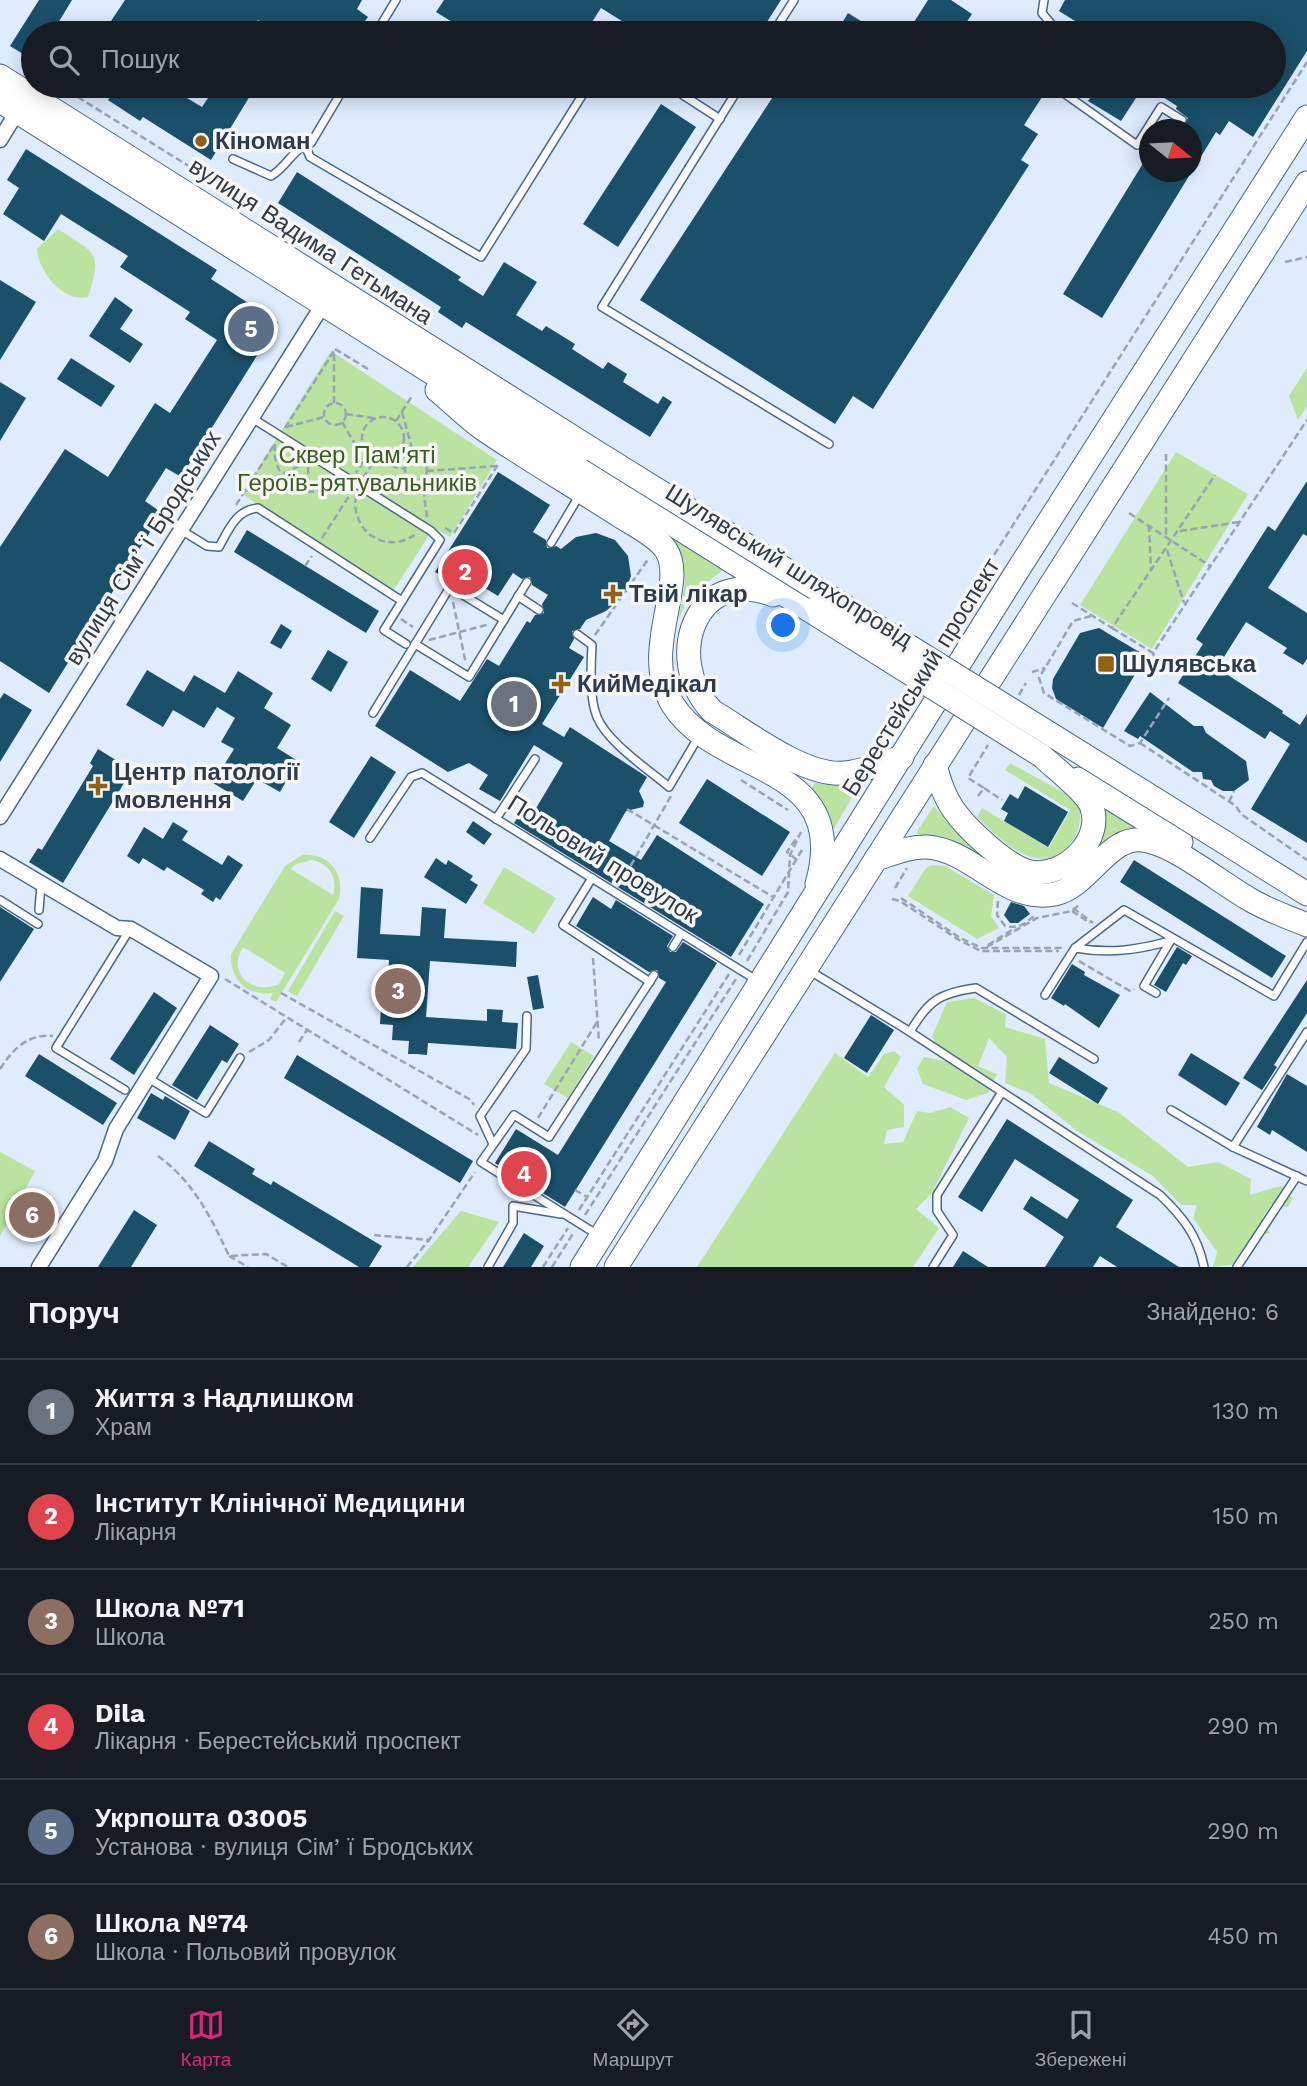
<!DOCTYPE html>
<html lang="uk">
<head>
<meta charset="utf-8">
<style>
  :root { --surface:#171b24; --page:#242831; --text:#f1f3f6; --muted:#9ea1a6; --line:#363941; --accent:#db2777 }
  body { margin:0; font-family:"Work Sans",sans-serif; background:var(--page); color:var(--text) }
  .compass { position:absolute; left:1139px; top:119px; width:63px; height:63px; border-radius:50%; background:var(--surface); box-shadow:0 4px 18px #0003; rotate:108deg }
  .you { position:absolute; left:784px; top:626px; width:24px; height:24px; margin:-18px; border:5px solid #fff; border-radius:50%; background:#1a73e8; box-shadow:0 0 0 10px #1a73e833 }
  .badge { display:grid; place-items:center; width:46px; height:46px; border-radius:50%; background:var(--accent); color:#fff; font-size:23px; font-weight:700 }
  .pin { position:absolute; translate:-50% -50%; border:4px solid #fff; box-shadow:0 2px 7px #0006 }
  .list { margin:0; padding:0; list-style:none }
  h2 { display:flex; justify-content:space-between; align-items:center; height:91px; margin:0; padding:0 28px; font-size:30px }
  h2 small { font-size:23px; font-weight:400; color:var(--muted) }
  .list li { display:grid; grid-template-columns:46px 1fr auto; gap:21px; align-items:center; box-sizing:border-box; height:105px; padding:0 28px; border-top:2px solid var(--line) }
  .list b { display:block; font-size:26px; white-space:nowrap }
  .list p { margin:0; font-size:23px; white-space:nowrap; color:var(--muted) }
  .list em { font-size:23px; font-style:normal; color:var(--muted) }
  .icon { flex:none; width:38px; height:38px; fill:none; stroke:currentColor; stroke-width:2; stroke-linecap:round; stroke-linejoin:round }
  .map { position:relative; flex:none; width:1307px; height:1267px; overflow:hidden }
  .search { position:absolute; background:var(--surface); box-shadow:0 4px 18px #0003; left:21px; right:21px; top:21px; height:77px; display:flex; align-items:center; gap:18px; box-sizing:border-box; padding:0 24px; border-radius:38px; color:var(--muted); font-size:26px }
  .sheet { height:721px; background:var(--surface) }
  nav { display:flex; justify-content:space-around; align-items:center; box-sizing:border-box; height:98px; border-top:2px solid var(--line); background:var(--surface); font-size:19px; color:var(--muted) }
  nav a { display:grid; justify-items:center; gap:4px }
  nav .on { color:var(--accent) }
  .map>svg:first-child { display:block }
</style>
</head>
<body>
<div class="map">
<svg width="1307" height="1267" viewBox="0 0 1307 1267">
  <rect width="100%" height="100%" fill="#deecfd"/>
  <!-- green -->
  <g fill="#bae39f" fill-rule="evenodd">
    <path d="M58 229C95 254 103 250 88 297 63 303 38 271 37 249Z"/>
    <path d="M331 351 497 460 450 537 434 528 393 591 242 494Z"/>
    <path d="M1307 368V406L1298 420 1289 396Z"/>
    <path d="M1176 452 1248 494 1152 649 1080 605Z"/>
    <path d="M661 529 724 569 688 598 679 619C686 576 693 567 660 535Z"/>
    <path d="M1010 763 1079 801C1082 818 1080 833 1068 846 1038 880 999 838 977 817L982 808 1049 848 1070 810 1005 770Z"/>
    <path d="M815 783 860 784 833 830 823 807 811 790Z"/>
    <path d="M1110 803 1149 827C1106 833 1113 844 1084 870 1039 910 998 864 958 844 944 838 929 839 916 833L934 806C962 844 1038 918 1084 865 1100 846 1105 829 1105 805Z"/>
    <path d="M302 855C329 853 345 873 339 899L276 1002 270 999 273 993C246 996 230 980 231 954L285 866ZM312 860C330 864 338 878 333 895L291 869 296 864ZM243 947 285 973 279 984C253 996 226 973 243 947Z"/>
    <path d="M932 865 945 866 994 895 991 916 999 928 977 939 908 896 926 868Z"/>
    <path d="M504 867 556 898 534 934 483 903Z"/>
    <path d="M335 911 344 916 297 996 288 991Z"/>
    <path d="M974 998 1006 1014 1005 1027 1045 1039 1049 1083 1118 1112 1188 1167 1218 1162 1251 1179 1250 1195 1281 1186 1293 1198 1288 1207 1271 1205 1262 1218 1270 1233 1252 1236 1255 1249 1245 1263 1213 1267 1217 1252 1193 1218 1197 1205H1181L1153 1176 1077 1131 1030 1093 1005 1083 1007 1057 989 1038 978 1066 997 1074 988 1093 966 1100 923 1084 917 1069 924 1057 945 1061 932 1036 947 1002Z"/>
    <path d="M571 1042 594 1056 568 1098 544 1084Z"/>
    <path d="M894 1051 901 1057 884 1087 904 1105V1127L887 1130 884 1144 903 1142 917 1111 930 1113 950 1107 969 1118 932 1193 916 1209 939 1228 913 1267H697L835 1053 868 1077 884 1054Z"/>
    <path d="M0 1152 35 1171 0 1236Z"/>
    <path d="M461 1211 499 1222 468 1267H413Z"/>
  </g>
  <!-- building -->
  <g fill="#1a506a">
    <path d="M39 0H72L52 33H33V60L10 46Z"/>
    <path d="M125 0H362L357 9 368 17 357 33H279L258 20 250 33H103Z"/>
    <path d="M444 0H781L760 33H641L601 8 585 33H470L436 12Z"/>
    <path d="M928 0H951L972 14 966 23 982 33H907Z"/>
    <path d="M1065 0H1307V51L1253 137 1229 121 1220 135 1216 132 1102 318 1063 294 1150 152V172H1192V130H1164L1170 120 1182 126 1188 118 1176 109 1177 106 1158 94 1164 86H1274V33H1094L1059 11Z"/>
    <path d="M848 13 880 33H836Z"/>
    <path d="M96 86H188L182 95 202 107 216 86H256L211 160 143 117 140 121 108 100 111 95Z"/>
    <path d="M780 86H1032L1044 94 1024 125 1038 134 1021 160 1029 165 873 409 853 396 835 424 640 300Z"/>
    <path d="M1098 86H1127L1124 91 1136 98 1121 121 1088 101Z"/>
    <path d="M661 104 696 127 618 247 583 224Z"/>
    <path d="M26 149 217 270 211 279 278 322 181 477 166 468 145 501 162 513 49 693 0 661V547L65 449 108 477 155 403 170 413 217 340 185 319 190 312 120 267 128 256 61 214 44 241 3 214 19 188 7 180Z"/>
    <path d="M297 172 461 277 458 280 483 296 504 262 537 282 516 315 542 331 546 326 575 344 572 349 603 369 608 362 627 374 623 382 658 404 663 396 672 402 650 437 466 322 462 328 438 312 441 307 278 203Z"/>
    <path d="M0 280 36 302 0 360Z"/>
    <path d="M115 297 133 310 120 329 143 344 130 363 89 336Z"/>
    <path d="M71 358 115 386 101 407 57 379Z"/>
    <path d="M0 382 26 398 0 441Z"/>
    <path d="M498 472 550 505 533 532 546 540 547 548 556 546 561 549 576 537 596 533 615 540 628 556 631 576 624 595 606 611 586 620 580 629 572 631 574 639 569 648 584 657 542 724 564 737 570 727 647 777 639 791 644 802 643 807 626 811 609 841 641 860 657 835 764 904 731 957 514 823 520 814 529 820 563 763 534 745 500 801 479 789 488 775 469 763 448 772 375 726 410 670 460 701 487 659 499 666 527 621 530 623 535 615 544 613 542 604 548 595 532 585 530 577 522 579 513 573 498 596 467 577 461 587 435 572Z"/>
    <path d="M1307 481V536L1303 534 1268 588 1307 613V659L1303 665 1283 653 1287 648 1246 622 1217 668 1283 711 1282 713 1300 725 1307 714V843L1251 809 1290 744 1270 731 1265 739 1178 683 1203 644 1196 639 1268 526 1275 531Z"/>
    <path d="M247 530 379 611 366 633 234 552Z"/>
    <path d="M281 624 292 631 281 649 270 643Z"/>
    <path d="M1099 628 1146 656 1103 728 1056 699 1052 688 1053 679 1080 633Z"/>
    <path d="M328 650 348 662 331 692 311 679Z"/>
    <path d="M147 670 184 692 194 675 225 693 238 671 273 693 264 708 291 725 277 748 298 761 280 792 257 779 243 801 213 783 234 749 221 742 235 718 217 707 204 728 173 710 163 727 126 705Z"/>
    <path d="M1150 692 1194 726H1203L1206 733 1246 761 1249 780 1234 791H1223L1214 786 1211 780 1203 779 1202 772H1193L1140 736 1138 739 1124 731Z"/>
    <path d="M4 693 32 710 0 762V699Z"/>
    <path d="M98 749 132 770 63 883 29 862 38 848 42 850 93 766 90 763Z"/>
    <path d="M371 756 396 772 354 838 329 822Z"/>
    <path d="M707 779 790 832 762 876 679 823Z"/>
    <path d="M1025 786 1068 812 1048 847 1004 821 1008 813 1001 809 1010 794 1018 799Z"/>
    <path d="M473 821 492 834 484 845 466 832Z"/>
    <path d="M173 822 188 831 182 840 222 865 228 855 243 865 220 900 216 897 213 902 201 894 204 890 167 867 164 871 143 858 139 864 127 856 144 827 163 839Z"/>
    <path d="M436 858 446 865 448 860 473 876 470 880 478 885 466 904 424 877Z"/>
    <path d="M1134 860 1286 956 1272 978 1120 882Z"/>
    <path d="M361 887 383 889 380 934 420 936 422 907 446 909 444 938 517 942 516 967 430 961 426 1017 487 1021V1009L503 1010 502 1022 518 1023 516 1049 428 1043 427 1055 417 1054H408L409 1041 392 1040 393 1025 380 1024 381 1008H386L389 960 357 958Z"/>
    <path d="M593 897 611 909 616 900 673 936 667 946 670 952H676L683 942 717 963 565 1207 495 1163 516 1129 558 1155 666 982 659 978 657 970 649 972 576 926Z"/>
    <path d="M1011 902 1024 906 1030 914 1018 923H1010L1004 915Z"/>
    <path d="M0 907 34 929 0 982Z"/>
    <path d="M1177 947 1192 956 1186 965 1183 963 1166 992 1154 985Z"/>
    <path d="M1072 964 1085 972 1084 975 1120 995 1099 1028 1065 1004 1064 1006 1051 998Z"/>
    <path d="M538 975 544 1008 533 1010 527 977Z"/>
    <path d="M1307 980V1013L1274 1065 1277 1067 1262 1090 1243 1078Z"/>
    <path d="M154 992 177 1008 134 1075 110 1059Z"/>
    <path d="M871 1015 894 1030 867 1073 844 1058Z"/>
    <path d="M210 1025 239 1044 227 1063 222 1060 197 1100 172 1085Z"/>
    <path d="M1191 1053 1240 1083 1226 1106 1178 1075Z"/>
    <path d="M39 1054 117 1103 103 1125 25 1076Z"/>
    <path d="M297 1055 473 1161 460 1183 284 1078Z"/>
    <path d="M1059 1057 1108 1088 1098 1104 1049 1073Z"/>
    <path d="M1287 1074 1307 1086V1152L1272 1130 1270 1135 1257 1127Z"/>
    <path d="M151 1093 163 1100 165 1096 190 1111 175 1140 137 1118Z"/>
    <path d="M1007 1119 1133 1200 1116 1227 1179 1267H1117L1100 1256 1093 1267H1045L1064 1237 1023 1209 1031 1196 1067 1219 1079 1200 1015 1159 982 1212 958 1197Z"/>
    <path d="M209 1141 255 1169 252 1174 271 1185 273 1181 382 1246 369 1267H359L194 1166Z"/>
    <path d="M134 1210 157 1225 131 1267H98Z"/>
    <path d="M524 1233 544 1246 531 1267H503Z"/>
    <path d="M963 1251 988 1267H953Z"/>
  </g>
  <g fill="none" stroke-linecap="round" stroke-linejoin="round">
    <!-- service casing -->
    <g stroke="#49688d" stroke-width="10">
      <g id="service">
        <path d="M1044 0 1042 13 1059 33"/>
        <path d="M376 33 396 0"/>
        <path d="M773 33 794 0"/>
        <path d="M669 86 720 119"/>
        <path d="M740 86 602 307 829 444"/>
        <path d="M1066 86 1065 94 1137 145 1161 107 1182 120"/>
        <path d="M305 145 310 157 481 257 588 86"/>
        <path d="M233 159 271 176C287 167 293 148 311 143L345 86"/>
        <path d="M252 418 431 531 440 540 384 630 406 644"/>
        <path d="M181 530 207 546 219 547C229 529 236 510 258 508L402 601"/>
        <path d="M551 543 579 496"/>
        <path d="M518 596 539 610"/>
        <path d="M577 634 592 645C591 667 589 697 597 717 607 742 649 770 669 787L699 736"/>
        <path d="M415 644 469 677 527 582"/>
        <path d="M373 713 450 587 504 620"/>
        <path d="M496 819 535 759"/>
        <path d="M370 838 411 777 422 773 758 981"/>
        <path d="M592 878 563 925 650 982"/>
        <path d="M0 900 38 924"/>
        <path d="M39 910 41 885"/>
        <path d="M673 947 681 934"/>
        <path d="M1075 948C1110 954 1137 950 1170 941"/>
        <path d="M810 971 904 1028 1160 1195C1183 1217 1198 1236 1204 1267"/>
        <path d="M1156 993 1144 986 1171 940"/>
        <path d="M1045 995 1075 948 1124 910 1274 996 1307 942"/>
        <path d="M910 1032C928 1001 939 993 976 988L1094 1059"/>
        <path d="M148 1078 206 1113 240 1058"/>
        <path d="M125 1090 56 1048 130 929"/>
        <path d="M1171 1110 1233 1147 1307 1181"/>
        <path d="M493 1144 480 1116 526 1049 527 1016"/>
        <path d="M1233 1147 1307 1032"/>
        <path d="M598 1235 481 1162 514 1115 549 1137 654 975"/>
        <path d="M488 1267 513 1223V1206L561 1214"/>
        <path d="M933 1267 953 1235 937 1211V1195L1002 1092"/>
        <path d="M1237 1267 1297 1176"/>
      </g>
    </g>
    <!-- minor casing -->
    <g stroke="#49688d" stroke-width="17">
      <g id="minor">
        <path d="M0 140 17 112"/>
        <path d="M0 817 324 303"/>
        <path d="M0 859 117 928 131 929 211 976 116 1129 105 1161 39 1267"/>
      </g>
    </g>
    <!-- primary casing -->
    <g stroke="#49688d" stroke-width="25">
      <g id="primary">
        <path d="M0 76 593 450"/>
        <path d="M0 101 809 610"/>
        <path d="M437 390C453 403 468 419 486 431 529 460 575 487 620 516 634 525 657 536 666 550 688 584 639 651 673 705 719 777 852 762 817 884"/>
        <path d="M773 595C695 564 663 660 712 711 746 731 804 777 844 773 863 772 884 762 902 757"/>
        <path d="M935 765C939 781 944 796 953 809 966 828 1008 868 1031 872 1065 878 1105 839 1091 805 1084 790 1054 768 1042 756"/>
        <path d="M1079 779 1181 842"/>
        <path d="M1224 842 1307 894"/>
        <path d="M876 859C892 854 910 846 927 847 974 850 1004 904 1055 894 1091 886 1109 831 1148 841 1177 847 1221 883 1249 899 1267 910 1288 917 1307 925"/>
        <path d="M582 1267 1014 576 1307 117"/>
        <path d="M616 1267 1307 183"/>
      </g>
    </g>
    <!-- path -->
    <g stroke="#96a4b5" stroke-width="2.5" stroke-dasharray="7 3.5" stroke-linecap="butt">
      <path d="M292 30 296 33"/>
      <path d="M60 86 208 178"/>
      <path d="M1285 262 1307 257"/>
      <path d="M335 349 368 369"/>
      <path d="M334 354V403"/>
      <circle cx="335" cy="414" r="11"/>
      <path d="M402 412 415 459"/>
      <path d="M346 414 374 418"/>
      <circle cx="383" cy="438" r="21"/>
      <path d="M396 421 412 396"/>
      <path d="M342 422 355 444 369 453 356 473"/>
      <path d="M286 427 324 417"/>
      <path d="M285 428 334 351"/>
      <path d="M275 444C271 479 304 505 335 484"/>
      <path d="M1166 454V535"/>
      <circle cx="416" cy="470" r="11"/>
      <path d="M308 467 309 492"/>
      <path d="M427 471 497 466"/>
      <path d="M363 478 377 457 395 467 405 469"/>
      <path d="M422 479 427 517"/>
      <path d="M245 491 306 463"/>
      <path d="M356 496C350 531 386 556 416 534"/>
      <path d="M236 505 274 445"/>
      <path d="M1129 513 1210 566"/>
      <path d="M1149 525 1151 571"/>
      <path d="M445 528 454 533 499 463"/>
      <path d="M1180 531 1239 522"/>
      <path d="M322 538 351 493"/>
      <path d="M1167 550 1184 603"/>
      <path d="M305 566 312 556"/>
      <path d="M453 602 466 664"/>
      <path d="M1072 603 1112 628 1215 475"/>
      <path d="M1091 616 1073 621 1039 678 1044 693 1130 746 1140 743 1169 698"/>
      <path d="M401 619 413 627"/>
      <path d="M1112 628 1153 653 1307 420"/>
      <path d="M595 635 649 558"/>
      <path d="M429 640 490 624"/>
      <path d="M940 644V640L1307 62"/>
      <path d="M1153 653 1157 665"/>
      <path d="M1032 672 1045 668"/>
      <path d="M1019 695 1026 683"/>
      <path d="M885 728 909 693"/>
      <path d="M1140 743 1236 806 1241 814 1307 860"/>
      <path d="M741 780 788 810"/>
      <path d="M984 788 1002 800"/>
      <path d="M978 796 984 788 968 778 988 745"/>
      <path d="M1229 802 1234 791"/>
      <path d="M627 809 773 897"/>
      <path d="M797 860 787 852 798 836"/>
      <path d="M620 884 671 796"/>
      <path d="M895 888 907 868"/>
      <path d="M901 898 960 938 982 948H1062"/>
      <path d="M892 899 900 901 959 940 981 951H1059"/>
      <path d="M998 901 997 915 1005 926C1019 929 1025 924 1036 914"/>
      <path d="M1073 908 1093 923"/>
      <path d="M1072 911 1090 923"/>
      <path d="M988 945 1015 928"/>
      <path d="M987 947 1037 918 1072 911 1080 904"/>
      <path d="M739 955 802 850"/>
      <path d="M593 958 599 1042"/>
      <path d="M747 961 788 892 790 855 801 832"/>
      <path d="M1079 961 1130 991 1134 989"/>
      <path d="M225 979 478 1135"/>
      <path d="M281 993 471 1100 474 1105"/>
      <path d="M299 1042 307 1030"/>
      <path d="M249 1052 269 1040 287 1017"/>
      <path d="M0 1069C13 1049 27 1034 53 1036"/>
      <path d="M538 1118 597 1022"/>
      <path d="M158 1156C193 1181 211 1217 229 1256L266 1254 288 1267"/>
      <path d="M575 1190 587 1197"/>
      <path d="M579 1210 729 974"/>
      <path d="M585 1215 736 979"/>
      <path d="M374 1235 429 1240 475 1172"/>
      <path d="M229 1256 248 1267"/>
      <path d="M407 1267 429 1240"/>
      <path d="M543 1267 568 1228"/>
      <path d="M552 1267 574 1232"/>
    </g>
    <!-- service -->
    <use href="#service" stroke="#fff" stroke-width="7"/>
    <!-- minor -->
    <use href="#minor" stroke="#fff" stroke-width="14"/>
    <!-- primary -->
    <use href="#primary" stroke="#fff" stroke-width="23"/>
    <!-- primary-bridge casing -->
    <g stroke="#49688d" stroke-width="25" stroke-linecap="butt">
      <g id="primary-bridge">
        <path d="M593 450 1224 842"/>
        <path d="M809 610 1042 756"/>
      </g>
    </g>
    <!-- primary-bridge -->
    <use href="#primary-bridge" stroke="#fff" stroke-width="23"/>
  </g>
  <!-- markers -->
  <g fill="#926210" stroke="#f7f7f7" stroke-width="2.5">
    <circle cx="201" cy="141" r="7"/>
    <path d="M609.5 583.5h7v7h7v7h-7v7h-7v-7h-7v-7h7z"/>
    <rect x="1097" y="655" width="18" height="18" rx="3.5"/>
    <path d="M557.5 673.5h7v7h7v7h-7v7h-7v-7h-7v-7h7z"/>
    <path d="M94.5 775.5h7v7h7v7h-7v7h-7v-7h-7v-7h7z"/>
  </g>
  <g text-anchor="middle" stroke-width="7" stroke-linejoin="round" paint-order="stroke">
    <!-- poi labels -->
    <g font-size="24" font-weight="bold" fill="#2d3b4c" stroke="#f7f7f7" text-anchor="start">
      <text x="215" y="149">Кіноман</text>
      <text x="629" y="602">Твій лікар</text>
      <text x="1122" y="672">Шулявська</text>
      <text x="577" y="692">КийМедікал</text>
      <text x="114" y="780">Центр патології<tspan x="114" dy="28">мовлення</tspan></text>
    </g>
    <!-- street labels -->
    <g font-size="24" fill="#2d3b4c" stroke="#f7f7f7">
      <text transform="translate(311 241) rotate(33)" y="8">вулиця Вадима Гетьмана</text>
      <text transform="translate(143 548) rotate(-58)" y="8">вулиця Сімʼї Бродських</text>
      <text transform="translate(789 566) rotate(32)" y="8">Шулявський шляхопровід</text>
      <text transform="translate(921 677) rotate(-58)" y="8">Берестейський проспект</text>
      <text transform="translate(603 859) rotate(32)" y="8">Польовий провулок</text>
    </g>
    <!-- park labels -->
    <g font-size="24" fill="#3a5f1c" stroke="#f7f7f7">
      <text x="357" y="463">Сквер Пам'яті<tspan x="357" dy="28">Героїв-рятувальників</tspan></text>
    </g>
  </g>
</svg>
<svg class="compass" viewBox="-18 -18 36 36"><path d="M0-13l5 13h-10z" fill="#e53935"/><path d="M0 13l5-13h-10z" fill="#9ea1a6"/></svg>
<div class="you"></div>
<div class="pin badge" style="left:514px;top:704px;background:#6b7280">1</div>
<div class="pin badge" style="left:465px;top:572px;background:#e0444e">2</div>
<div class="pin badge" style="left:398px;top:991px;background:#8d6e63">3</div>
<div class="pin badge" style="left:524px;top:1174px;background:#e0444e">4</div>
<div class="pin badge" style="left:251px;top:329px;background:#5c6f8a">5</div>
<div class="pin badge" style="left:32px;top:1215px;background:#8d6e63">6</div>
<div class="search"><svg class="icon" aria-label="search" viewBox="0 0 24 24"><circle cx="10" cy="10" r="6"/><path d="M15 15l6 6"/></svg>Пошук</div>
</div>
<section class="sheet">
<h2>Поруч<small>Знайдено: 6</small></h2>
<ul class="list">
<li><span class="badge" style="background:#6b7280">1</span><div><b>Життя з Надлишком</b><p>Храм</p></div><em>130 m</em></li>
<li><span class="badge" style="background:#e0444e">2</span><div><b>Інститут Клінічної Медицини</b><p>Лікарня</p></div><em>150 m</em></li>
<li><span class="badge" style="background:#8d6e63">3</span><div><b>Школа №71</b><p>Школа</p></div><em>250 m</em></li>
<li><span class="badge" style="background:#e0444e">4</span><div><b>Dila</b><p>Лікарня · Берестейський проспект</p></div><em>290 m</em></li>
<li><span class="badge" style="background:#5c6f8a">5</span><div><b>Укрпошта 03005</b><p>Установа · вулиця Сімʼї Бродських</p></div><em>290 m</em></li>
<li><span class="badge" style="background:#8d6e63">6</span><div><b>Школа №74</b><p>Школа · Польовий провулок</p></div><em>450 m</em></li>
</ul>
</section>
<nav>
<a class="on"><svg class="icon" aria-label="map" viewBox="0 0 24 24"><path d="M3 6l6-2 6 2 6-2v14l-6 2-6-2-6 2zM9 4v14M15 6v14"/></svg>Карта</a>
<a><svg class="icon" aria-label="directions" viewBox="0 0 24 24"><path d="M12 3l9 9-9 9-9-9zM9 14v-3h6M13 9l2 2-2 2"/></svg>Маршрут</a>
<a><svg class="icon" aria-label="saved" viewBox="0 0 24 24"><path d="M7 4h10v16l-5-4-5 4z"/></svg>Збережені</a>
</nav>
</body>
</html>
